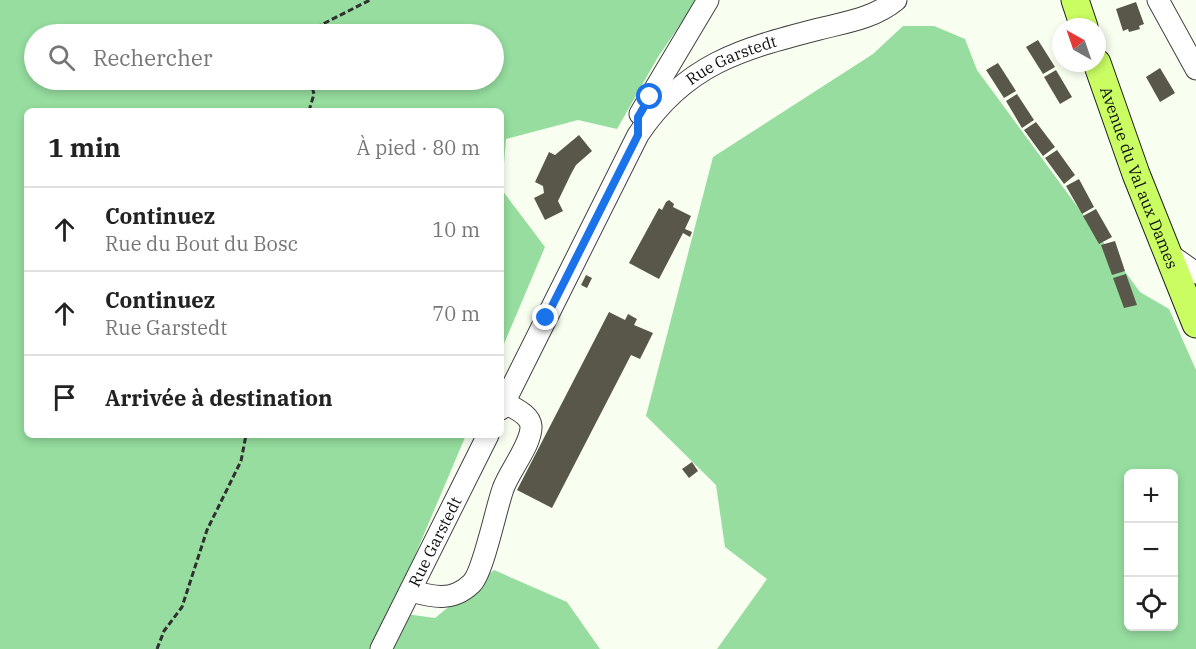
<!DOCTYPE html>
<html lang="fr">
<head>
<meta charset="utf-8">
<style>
  :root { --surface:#fff; --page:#f2f2f2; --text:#222; --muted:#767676; --line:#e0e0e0 }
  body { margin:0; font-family:"IBM Plex Serif",serif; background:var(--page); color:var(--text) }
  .controls { position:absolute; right:18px; bottom:18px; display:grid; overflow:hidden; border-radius:9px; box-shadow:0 3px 9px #0003 }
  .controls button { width:54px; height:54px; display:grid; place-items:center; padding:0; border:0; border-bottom:2px solid var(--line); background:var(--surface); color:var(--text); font:30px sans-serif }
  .compass { position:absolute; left:1052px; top:18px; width:54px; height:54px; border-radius:50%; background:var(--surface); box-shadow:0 3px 9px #0003; rotate:320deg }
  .stop { position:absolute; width:18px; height:18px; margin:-14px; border:4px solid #1a73e8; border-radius:50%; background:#fff }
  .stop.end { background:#1a73e8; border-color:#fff; box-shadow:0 2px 6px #0008 }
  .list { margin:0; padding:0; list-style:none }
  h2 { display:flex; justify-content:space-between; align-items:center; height:78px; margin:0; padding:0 24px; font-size:26px }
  h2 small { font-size:20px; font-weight:400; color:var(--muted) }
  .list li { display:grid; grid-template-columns:39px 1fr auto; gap:18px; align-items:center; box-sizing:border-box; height:84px; padding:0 24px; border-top:2px solid var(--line) }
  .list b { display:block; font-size:22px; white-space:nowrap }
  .list p { margin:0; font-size:20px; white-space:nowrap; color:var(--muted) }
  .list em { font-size:20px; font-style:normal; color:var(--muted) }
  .icon { flex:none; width:33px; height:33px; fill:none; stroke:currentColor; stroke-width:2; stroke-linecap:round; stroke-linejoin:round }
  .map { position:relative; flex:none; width:1196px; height:649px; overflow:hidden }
  .search { position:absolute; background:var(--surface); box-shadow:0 3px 9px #0003; left:24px; top:24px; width:480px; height:66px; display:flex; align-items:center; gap:15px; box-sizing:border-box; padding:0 21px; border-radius:33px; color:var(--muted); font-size:22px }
  .panel { position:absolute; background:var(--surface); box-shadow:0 3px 9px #0003; left:24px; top:108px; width:480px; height:330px; border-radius:9px }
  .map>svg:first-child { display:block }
</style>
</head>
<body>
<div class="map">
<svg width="1196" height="649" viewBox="0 0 1196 649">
  <rect width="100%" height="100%" fill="#f9fff0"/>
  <!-- forest -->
  <g fill="#96dd9f" fill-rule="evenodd">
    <path d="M0 0H697L658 57 617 129 578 120 506 139 502 190 545 247 501 351V111H27V435H466L391 612 435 618 494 570 567 602 600 649H0ZM34 34H494V80H34Z"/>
    <path d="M903 26H934L965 39 977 70 1140 292 1169 309 1196 370V649H717L767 579 725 547 716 485 646 416 713 157 873 54ZM1128 474H1174V626H1128Z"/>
  </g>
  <!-- building -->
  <g fill="#58574a">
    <path d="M1136 2 1144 24 1139 26 1140 29 1129 32 1128 29 1123 31 1116 9Z"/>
    <path d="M1038 40 1055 67 1043 74 1026 47Z"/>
    <path d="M998 63 1016 91 1004 98 986 70Z"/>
    <path d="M1160 68 1175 93 1160 102 1146 77Z"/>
    <path d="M1056 70 1072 97 1060 104 1044 77Z"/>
    <path d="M1017 94 1034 120 1022 128 1006 101Z"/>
    <path d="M1036 122 1055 147 1043 156 1024 130Z"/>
    <path d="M579 135 592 151 576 165 571 174 558 201 563 211 545 220 534 198 544 193 543 186 535 182 549 152 555 155Z"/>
    <path d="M1057 150 1075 175 1064 184 1045 158Z"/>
    <path d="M1079 179 1094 207 1082 214 1066 186Z"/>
    <path d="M669 200 674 204 673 207 691 216 685 229 692 232 690 237 683 233 659 279 629 263 659 208 662 210 666 202Z"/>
    <path d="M1096 209 1112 237 1099 244 1083 216Z"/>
    <path d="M1115 241 1125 271 1112 275 1101 245Z"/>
    <path d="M1126 274 1137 305 1124 308 1113 278Z"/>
    <path d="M586 275 592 278 587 288 581 285Z"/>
    <path d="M609 312 625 320 628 314 637 319 634 325 653 333 640 359 631 355 552 508 517 490Z"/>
    <path d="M692 462 698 471 689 478 682 469Z"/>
  </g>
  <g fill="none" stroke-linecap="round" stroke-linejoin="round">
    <!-- minor casing -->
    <g stroke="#414141" stroke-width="23">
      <g id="minor">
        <path d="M1158 0 1196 69"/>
        <path d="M640 114 708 0"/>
        <path d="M1166 252 1196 273"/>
        <path id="s1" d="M501 409 638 135C685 64 741 49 819 29 847 22 874 18 896 0"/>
        <path d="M411 591C433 597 452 602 471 584 483 574 496 508 503 489 509 471 532 444 531 426 530 414 513 408 504 402"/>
        <path id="s2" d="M381 649 488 435"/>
      </g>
    </g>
    <!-- major casing -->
    <g stroke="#1f1f1f" stroke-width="29">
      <g id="major">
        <path d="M1075 0 1084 27"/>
        <path id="s3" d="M1097 63 1136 174 1196 324"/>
      </g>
    </g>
    <!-- path -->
    <g stroke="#303030" stroke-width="3" stroke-dasharray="6 3" stroke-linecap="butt">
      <path d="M310 34 313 29 370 0"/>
      <path d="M309 111 314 94 310 80"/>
      <path d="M157 649 164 631 182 607 207 530 241 461 246 435"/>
    </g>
    <!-- minor -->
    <use href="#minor" stroke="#fff" stroke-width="21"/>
    <!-- major -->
    <use href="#major" stroke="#c9fd62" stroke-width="27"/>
  </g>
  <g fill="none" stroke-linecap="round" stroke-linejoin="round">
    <!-- route -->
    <path stroke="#1a73e8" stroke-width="8" d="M546 318 638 135V117L650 97"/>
  </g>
  <g text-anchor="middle" stroke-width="6" stroke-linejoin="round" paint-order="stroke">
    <!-- street labels -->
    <g font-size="16" fill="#0e0e0e" stroke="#fff">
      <text dy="6" stroke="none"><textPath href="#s1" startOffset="429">Rue Garstedt</textPath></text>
      <text dy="6" stroke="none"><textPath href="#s3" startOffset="122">Avenue du Val aux Dames</textPath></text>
      <text dy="6" stroke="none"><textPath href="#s2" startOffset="120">Rue Garstedt</textPath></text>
    </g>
  </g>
</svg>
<div class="controls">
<button>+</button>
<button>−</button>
<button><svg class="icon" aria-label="locate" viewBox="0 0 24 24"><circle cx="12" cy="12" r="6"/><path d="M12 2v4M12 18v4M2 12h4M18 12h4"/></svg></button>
</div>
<svg class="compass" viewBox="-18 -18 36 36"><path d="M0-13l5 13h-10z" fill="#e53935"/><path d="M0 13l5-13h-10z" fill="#767676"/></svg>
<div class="stop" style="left:650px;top:97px"></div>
<div class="stop end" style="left:546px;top:318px"></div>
<div class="search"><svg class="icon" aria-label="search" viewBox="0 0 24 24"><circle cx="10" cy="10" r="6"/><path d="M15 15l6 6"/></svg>Rechercher</div>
<section class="panel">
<h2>1 min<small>À pied · 80 m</small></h2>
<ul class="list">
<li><svg class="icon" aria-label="ahead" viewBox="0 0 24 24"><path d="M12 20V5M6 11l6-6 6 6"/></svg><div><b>Continuez</b><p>Rue du Bout du Bosc</p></div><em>10 m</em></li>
<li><svg class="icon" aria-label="ahead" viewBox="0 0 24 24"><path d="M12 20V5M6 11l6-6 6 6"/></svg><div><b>Continuez</b><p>Rue Garstedt</p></div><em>70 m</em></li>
<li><svg class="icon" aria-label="arrive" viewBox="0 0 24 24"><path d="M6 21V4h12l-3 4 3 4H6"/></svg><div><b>Arrivée à destination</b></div></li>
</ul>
</section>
</div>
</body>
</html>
